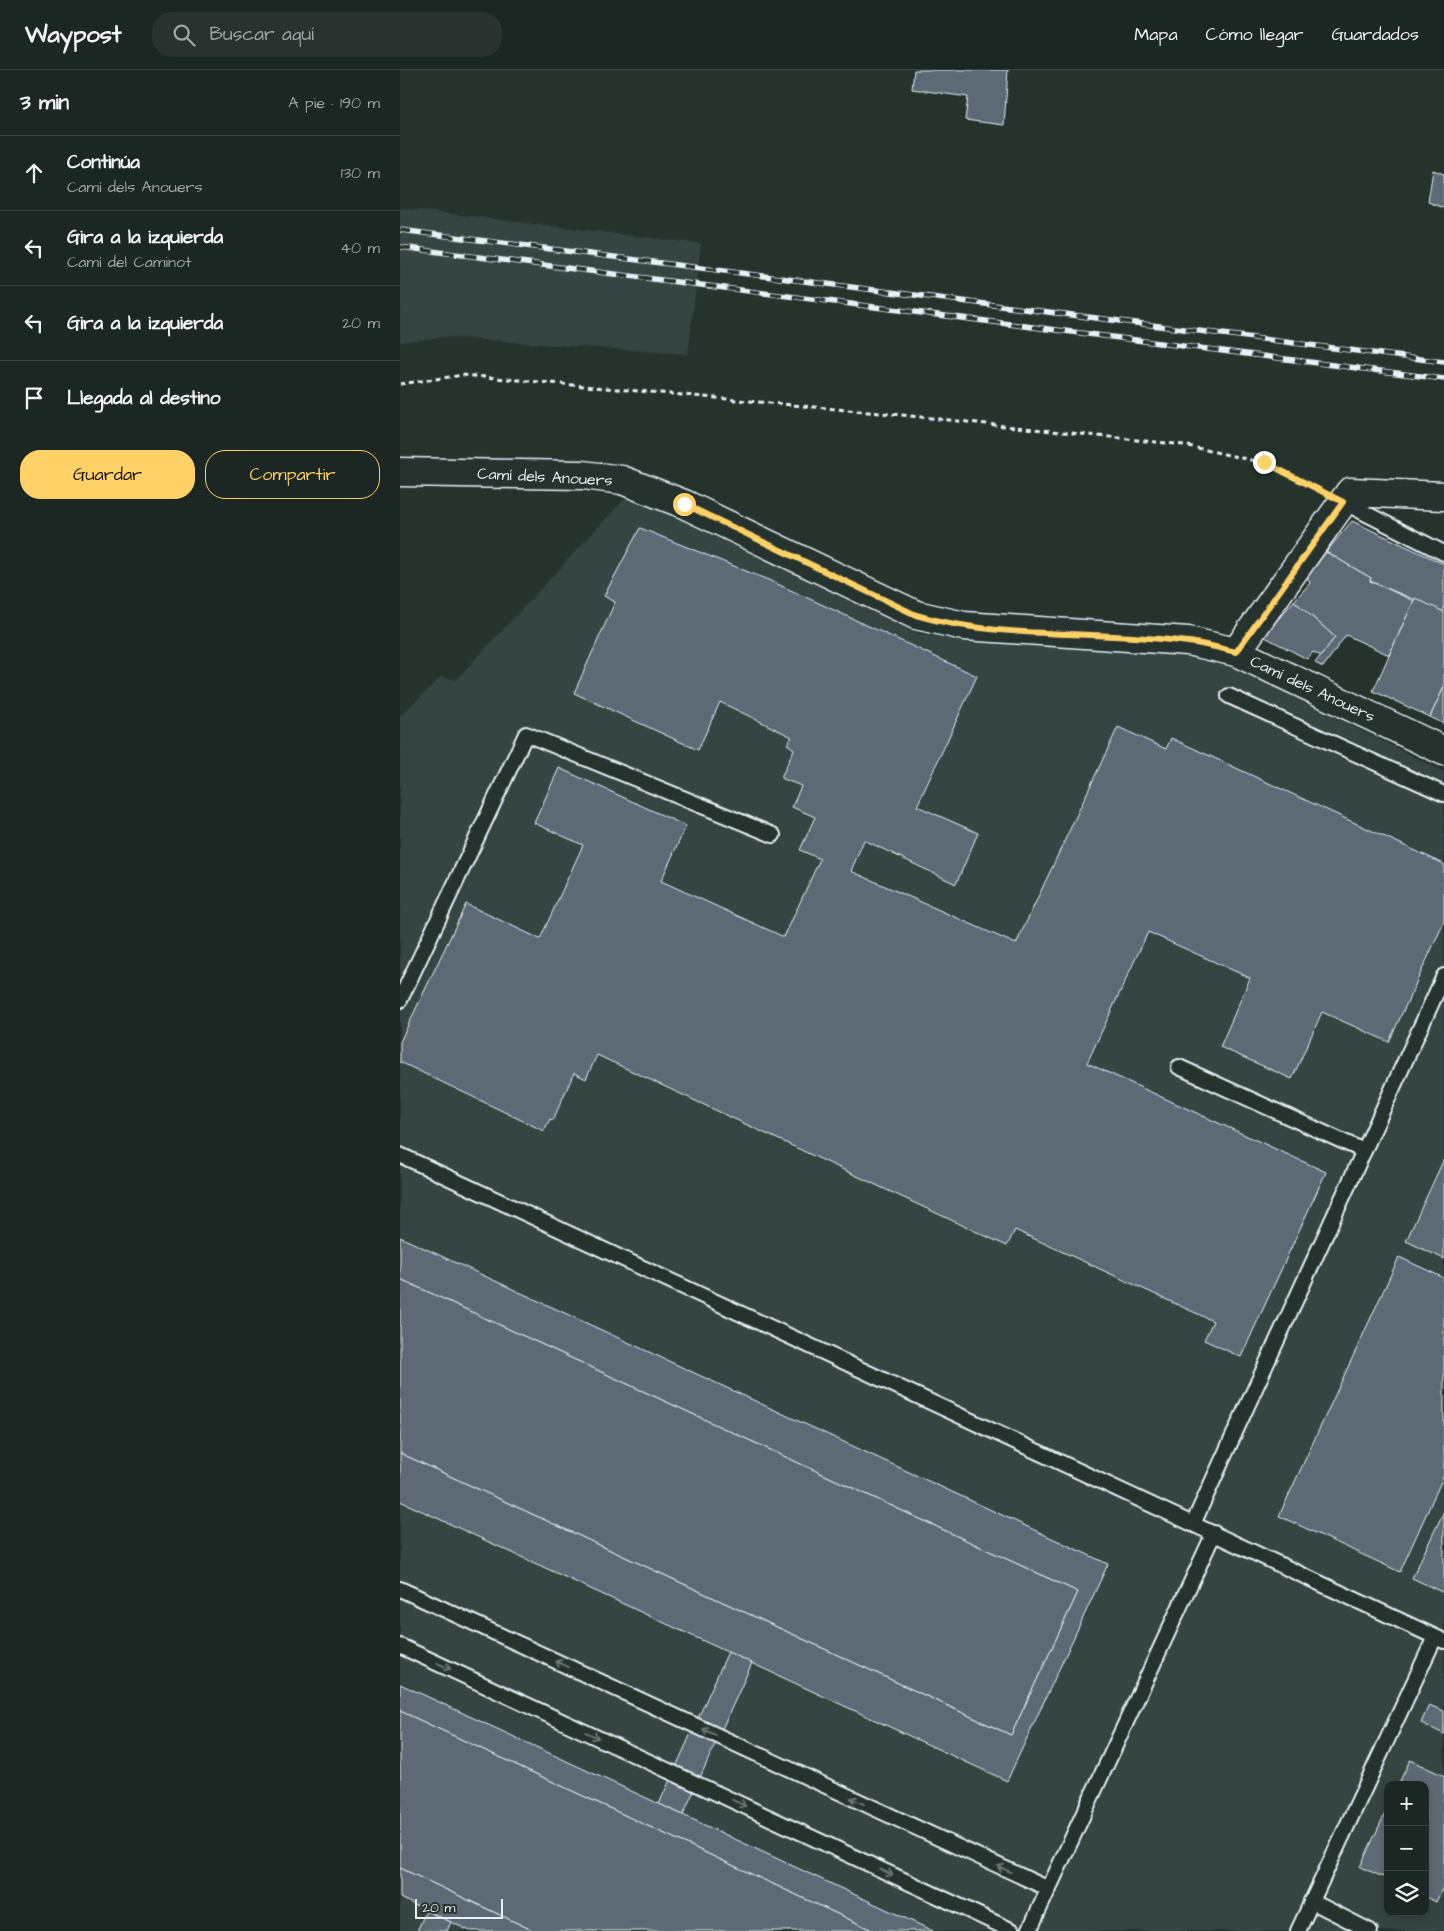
<!DOCTYPE html>
<html lang="es">
<head>
<meta charset="utf-8">
<style>
  :root { --surface:#1c2622; --page:#29322f; --text:#f1f3f6; --muted:#a0a5a5; --line:#3a4340; --accent:#ffd166 }
  body { margin:0; font-family:"Architects Daughter",sans-serif; background:var(--page); color:var(--text) }
  .controls { position:absolute; right:15px; bottom:15px; display:grid; overflow:hidden; border-radius:10px; box-shadow:0 2px 8px #0003 }
  .controls button { width:45px; height:45px; display:grid; place-items:center; padding:0; border:0; border-bottom:1px solid var(--line); background:var(--surface); color:var(--text); font:25px sans-serif }
  .scale { position:absolute; left:15px; bottom:12px; width:88px; box-sizing:border-box; padding-left:5px; border:2px solid #e8f1f8; border-top:0; font-size:14px; line-height:18px; white-space:nowrap; color:#e8f1f8; -webkit-text-stroke:4px #26332d; paint-order:stroke }
  .stop { position:absolute; width:15px; height:15px; margin:-11px; border:4px solid #ffd166; border-radius:50%; background:#fff }
  .stop.end { background:#ffd166; border-color:#fff; box-shadow:0 1px 5px #0008 }
  .list { margin:0; padding:0; list-style:none }
  h2 { display:flex; justify-content:space-between; align-items:center; height:65px; margin:0; padding:0 20px; font-size:21px }
  h2 small { font-size:16px; font-weight:400; color:var(--muted) }
  .list li { display:grid; grid-template-columns:32px 1fr auto; gap:15px; align-items:center; box-sizing:border-box; height:75px; padding:0 20px; border-top:1px solid var(--line) }
  .list b { display:block; font-size:19px; white-space:nowrap }
  .list p { margin:0; font-size:16px; white-space:nowrap; color:var(--muted) }
  .list em { font-size:16px; font-style:normal; color:var(--muted) }
  .actions { display:flex; gap:10px; padding:15px 20px }
  .actions a { flex:1; padding:11px 0; border:1px solid var(--accent); border-radius:20px; text-align:center; font-size:18px; color:var(--accent) }
  .actions .main { background:var(--accent); color:#111 }
  .icon { flex:none; width:28px; height:28px; fill:none; stroke:currentColor; stroke-width:2; stroke-linecap:round; stroke-linejoin:round }
  .map { position:relative; flex:none; width:1044px; height:1861px; overflow:hidden }
  header { display:flex; align-items:center; gap:30px; box-sizing:border-box; height:70px; padding:0 25px; background:var(--surface); border-bottom:1px solid var(--line) }
  header strong { font-size:24px }
  nav { display:flex; gap:28px; margin-inline-start:auto; font-size:18px }
  .search { width:350px; height:45px; background:var(--page); display:flex; align-items:center; gap:12px; box-sizing:border-box; padding:0 18px; border-radius:20px; color:var(--muted); font-size:19px }
  main { display:flex }
  aside { flex:1; background:var(--surface) }
  .map>svg:first-child { display:block }
</style>
</head>
<body>
<header>
<strong>Waypost</strong>
<div class="search"><svg class="icon" aria-label="search" viewBox="0 0 24 24"><circle cx="10" cy="10" r="6"/><path d="M15 15l6 6"/></svg>Buscar aquí</div>
<nav><a>Mapa</a><a>Cómo llegar</a><a>Guardados</a></nav>
</header>
<main>
<aside>
<h2>3 min<small>A pie · 190 m</small></h2>
<ul class="list">
<li><svg class="icon" aria-label="ahead" viewBox="0 0 24 24"><path d="M12 20V5M6 11l6-6 6 6"/></svg><div><b>Continúa</b><p>Camí dels Anouers</p></div><em>130 m</em></li>
<li><svg class="icon" aria-label="left" viewBox="0 0 24 24"><path d="M17 20v-9H6M10 6l-5 5 5 5"/></svg><div><b>Gira a la izquierda</b><p>Camí del Caminot</p></div><em>40 m</em></li>
<li><svg class="icon" aria-label="left" viewBox="0 0 24 24"><path d="M17 20v-9H6M10 6l-5 5 5 5"/></svg><div><b>Gira a la izquierda</b></div><em>20 m</em></li>
<li><svg class="icon" aria-label="arrive" viewBox="0 0 24 24"><path d="M6 21V4h12l-3 4 3 4H6"/></svg><div><b>Llegada al destino</b></div></li>
</ul>
<div class="actions"><a class="main">Guardar</a><a>Compartir</a></div>
</aside>
<div class="map">
<svg width="1044" height="1861" viewBox="0 0 1044 1861">
  <rect width="100%" height="100%" fill="#26332d"/>
  <filter id="ink" filterUnits="userSpaceOnUse"><feTurbulence type="fractalNoise" baseFrequency=".02" numOctaves="2"/><feDisplacementMap in="SourceGraphic" scale="10" xChannelSelector="R" yChannelSelector="G"/><feConvolveMatrix kernelMatrix="1 2 1 2 8 2 1 2 1" color-interpolation-filters="sRGB"/></filter>
  <g filter="url(#ink)">
    <!-- built -->
    <g fill="#364442" fill-rule="evenodd">
      <path d="M0 138 301 174 288 284 42 267 0 272Z"/>
      <path d="M229 424 521 565 815 587 1044 702V1861H0V646L41 607 56 610ZM988 1715H1025V1842H988Z"/>
    </g>
    <!-- building -->
    <g fill="#5d6a74" stroke="#e8f1f8">
      <path d="M514 0H608L604 55 565 50 568 27 512 19Z"/>
      <path d="M1033 100 1044 104V138L1028 132Z"/>
      <path d="M952 451 1044 494V542L970 511 971 508 926 482Z"/>
      <path d="M240 458 373 512 577 606 517 736 578 763 556 814 464 770 451 801 616 874 718 657 766 679 771 668 1044 794V852L989 972 922 942 892 1009 820 977 850 908 748 862 687 993 926 1102 841 1287 804 1270 813 1251 615 1160 607 1176 197 985 186 1009 174 1003 153 1050 150 1049 144 1061 0 992V972L66 834 140 869 183 775 134 753 159 698 286 756 261 811 384 867 420 789 400 780 415 747 392 737 401 716 381 708 394 679 387 674 392 667 320 632 298 680 174 623 215 532 204 526Z"/>
      <path d="M926 482 971 508 970 511 1014 531 989 585 946 565 923 597 915 593 935 567 894 531 910 513 907 507Z"/>
      <path d="M1015 528 1044 542V617L1030 647 973 621Z"/>
      <path d="M894 531 935 567 921 586 913 582 907 589 863 566Z"/>
      <path d="M1044 617V654L1030 647Z"/>
      <path d="M1044 1089V1189L1006 1171Z"/>
      <path d="M0 1167 708 1494 607 1711 0 1431V1383L611 1665 678 1522 0 1209Z"/>
      <path d="M999 1187 1044 1208V1405L1000 1502 879 1446Z"/>
      <path d="M0 1209 678 1522 611 1665 0 1383Z"/>
      <path d="M1044 1441V1523L1012 1508Z"/>
      <path d="M328 1582 352 1593 283 1745 259 1734Z"/>
      <path d="M0 1614 283 1745 533 1861H474L0 1641Z"/>
      <path d="M1029 1635 1044 1641V1664L1021 1653Z"/>
      <path d="M0 1641 474 1861H134L0 1798Z"/>
      <path d="M1010 1690 1044 1706V1815L1036 1832 1025 1827V1715H998Z"/>
      <path d="M988 1737V1809L960 1797Z"/>
      <path d="M0 1798 134 1861H70L0 1828Z"/>
      <path d="M26 1841 51 1852 47 1861H17Z"/>
    </g>
    <g fill="none" stroke-linecap="round" stroke-linejoin="round">
      <!-- lane casing -->
      <g stroke="#e8f1f8" stroke-width="18">
        <g id="lane">
          <path d="M943 432 1044 483"/>
          <path d="M829 626 1044 724"/>
          <path d="M0 930 126 664 373 765"/>
          <path d="M779 997 964 1081"/>
          <path d="M0 1085 1044 1571"/>
          <path d="M793 1454 1044 906"/>
          <path d="M0 1519 649 1819"/>
          <path d="M0 1576 613 1861"/>
          <path d="M911 1831 970 1861"/>
          <path d="M629 1861 814 1463"/>
          <path d="M898 1861 1035 1567"/>
        </g>
      </g>
      <!-- street casing -->
      <g stroke="#e8f1f8" stroke-width="31">
        <g id="street">
          <path d="M0 402 183 405 222 410 284 434 516 545 564 556 788 571 836 582 1044 681"/>
          <path d="M836 582 950 422 1044 426"/>
        </g>
      </g>
      <!-- path -->
      <path stroke="#e8f1f8" stroke-width="3" stroke-dasharray="5 4" stroke-linecap="butt" d="M0 314 63 305 502 345 784 375 864 393 917 419"/>
      <!-- lane -->
      <use href="#lane" stroke="#26332d" stroke-width="14"/>
      <!-- street -->
      <use href="#street" stroke="#26332d" stroke-width="28"/>
      <!-- rail casing -->
      <g stroke="#e8f1f8" stroke-width="5.5">
        <g id="rail">
          <path d="M0 160 1044 292"/>
          <path d="M0 177 1044 309"/>
        </g>
      </g>
      <!-- rail -->
      <use href="#rail" stroke="#26332d" stroke-width="4" stroke-dasharray="11" stroke-linecap="butt"/>
    </g>
    <!-- one-way arrows -->
    <defs><path id="oneway-shaft" d="M-6 0H5M1.5-3L5.5 0L1.5 3" fill="none" stroke-width="1.6" stroke-linecap="round" stroke-linejoin="round" transform="scale(1.25)"/></defs>
    <g stroke="#6a7674">
      <use href="#oneway-shaft" transform="translate(162 1594) rotate(-155)"/>
      <use href="#oneway-shaft" transform="translate(44 1596) rotate(25)"/>
      <use href="#oneway-shaft" transform="translate(309 1662) rotate(-155)"/>
      <use href="#oneway-shaft" transform="translate(192 1665) rotate(25)"/>
      <use href="#oneway-shaft" transform="translate(457 1731) rotate(-155)"/>
      <use href="#oneway-shaft" transform="translate(339 1733) rotate(25)"/>
      <use href="#oneway-shaft" transform="translate(604 1799) rotate(-155)"/>
      <use href="#oneway-shaft" transform="translate(486 1802) rotate(25)"/>
    </g>
  </g>
  <g fill="none" stroke-linecap="round" stroke-linejoin="round" filter="url(#ink)">
    <!-- route -->
    <path stroke="#ffd166" stroke-width="6" d="M284 434 516 545C604 571 698 559 788 572 804 574 820 578 836 582L943 432 864 392"/>
  </g>
  <g text-anchor="middle" stroke-width="4.5" stroke-linejoin="round" paint-order="stroke">
    <!-- street labels -->
    <g font-size="16" fill="#e8f1f8" stroke="#26332d">
      <text transform="translate(145 406) rotate(3)" y="6">Camí dels Anouers</text>
      <text transform="translate(913 618) rotate(25)" y="6">Camí dels Anouers</text>
    </g>
  </g>
</svg>
<div class="controls">
<button>+</button>
<button>−</button>
<button><svg class="icon" aria-label="layers" viewBox="0 0 24 24"><path d="M12 4l9 5-9 5-9-5zM3 14l9 5 9-5"/></svg></button>
</div>
<div class="scale">20 m</div>
<div class="stop" style="left:284px;top:434px"></div>
<div class="stop end" style="left:864px;top:392px"></div>
</div>
</main>
</body>
</html>
